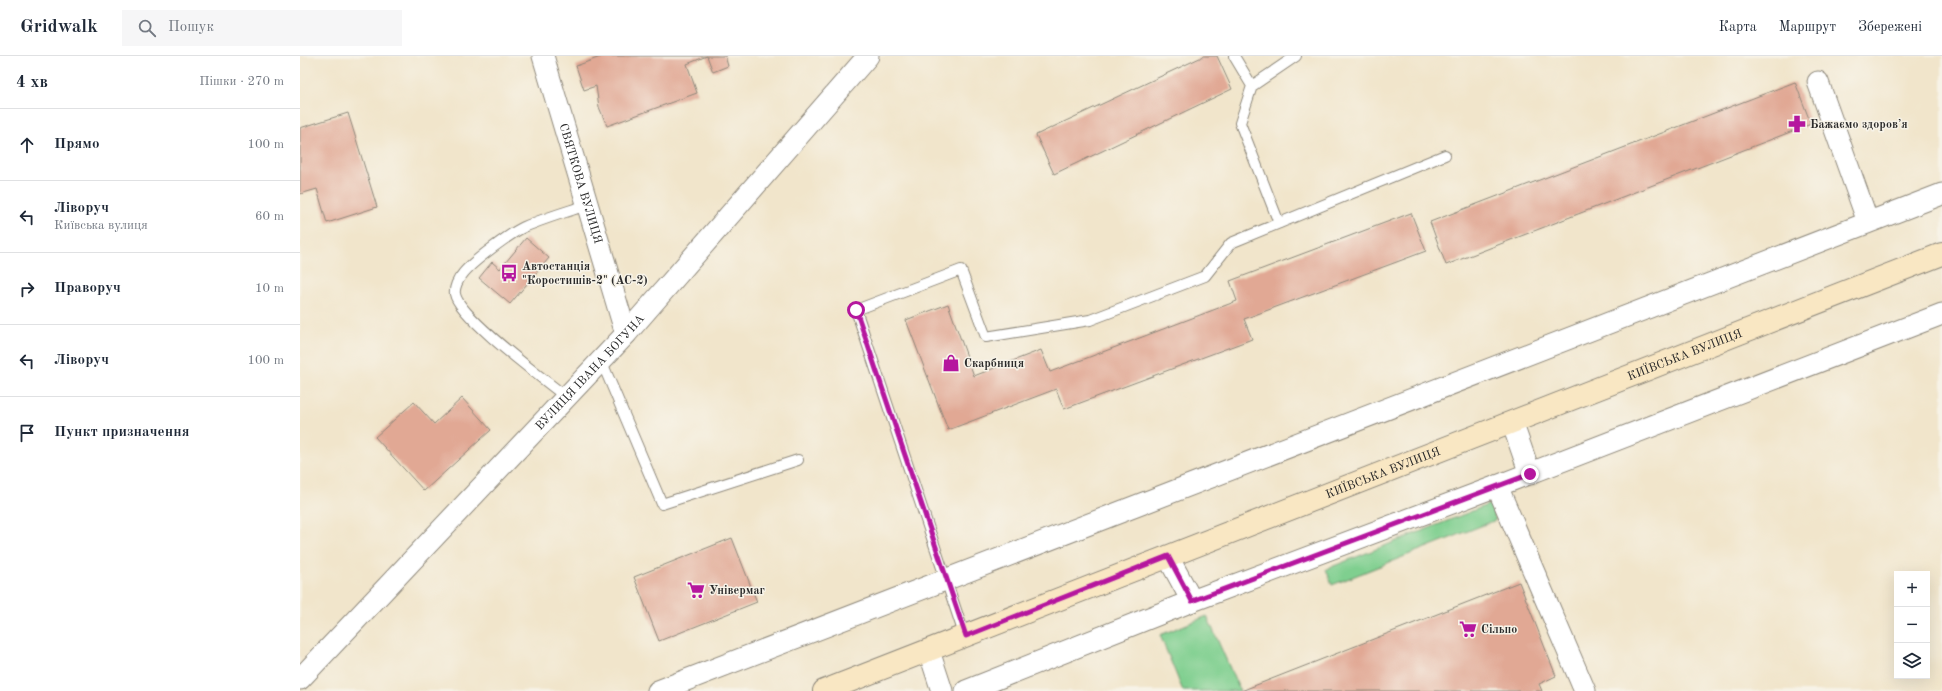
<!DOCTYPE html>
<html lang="uk">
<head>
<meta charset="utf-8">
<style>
  :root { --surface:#fff; --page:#f6f6f7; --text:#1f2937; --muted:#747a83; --line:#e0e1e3 }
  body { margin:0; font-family:"Old Standard TT",serif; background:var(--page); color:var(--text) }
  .controls { position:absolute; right:12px; bottom:12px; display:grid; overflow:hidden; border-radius:0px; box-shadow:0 4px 16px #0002 }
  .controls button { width:36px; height:36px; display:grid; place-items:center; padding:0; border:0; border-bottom:1px solid var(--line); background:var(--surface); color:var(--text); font:20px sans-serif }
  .stop { position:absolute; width:12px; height:12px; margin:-9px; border:3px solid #b5179e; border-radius:50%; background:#fff }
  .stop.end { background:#b5179e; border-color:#fff; box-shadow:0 1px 4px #0008 }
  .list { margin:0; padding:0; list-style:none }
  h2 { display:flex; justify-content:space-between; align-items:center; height:52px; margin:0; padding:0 16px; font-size:17px }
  h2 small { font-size:13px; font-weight:400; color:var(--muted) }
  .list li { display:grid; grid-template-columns:26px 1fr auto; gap:12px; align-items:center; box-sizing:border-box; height:72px; padding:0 16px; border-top:1px solid var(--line) }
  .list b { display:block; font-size:15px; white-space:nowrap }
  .list p { margin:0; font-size:13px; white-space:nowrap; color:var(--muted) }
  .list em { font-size:13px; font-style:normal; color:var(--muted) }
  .icon { flex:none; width:22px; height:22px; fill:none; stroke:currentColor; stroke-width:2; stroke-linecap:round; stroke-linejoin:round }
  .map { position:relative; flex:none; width:1642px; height:635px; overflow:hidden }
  header { display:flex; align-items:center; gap:24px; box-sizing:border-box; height:56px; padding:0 20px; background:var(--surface); border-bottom:1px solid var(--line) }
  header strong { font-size:19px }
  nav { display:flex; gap:22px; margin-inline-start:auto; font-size:14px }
  .search { width:280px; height:36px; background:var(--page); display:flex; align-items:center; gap:10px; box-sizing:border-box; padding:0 14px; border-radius:0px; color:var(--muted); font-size:15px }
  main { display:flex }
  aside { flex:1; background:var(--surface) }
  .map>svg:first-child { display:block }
</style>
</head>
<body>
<header>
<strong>Gridwalk</strong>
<div class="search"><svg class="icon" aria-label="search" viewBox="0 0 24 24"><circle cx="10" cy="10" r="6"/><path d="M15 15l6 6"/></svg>Пошук</div>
<nav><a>Карта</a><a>Маршрут</a><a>Збережені</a></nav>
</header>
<main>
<aside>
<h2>4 хв<small>Пішки · 270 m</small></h2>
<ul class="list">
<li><svg class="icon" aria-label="ahead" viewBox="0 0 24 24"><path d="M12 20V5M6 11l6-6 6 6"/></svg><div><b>Прямо</b></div><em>100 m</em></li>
<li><svg class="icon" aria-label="left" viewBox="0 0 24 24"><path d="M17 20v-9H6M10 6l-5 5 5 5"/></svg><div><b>Ліворуч</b><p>Київська вулиця</p></div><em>60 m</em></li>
<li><svg class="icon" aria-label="right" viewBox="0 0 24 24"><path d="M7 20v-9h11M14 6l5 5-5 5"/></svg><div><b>Праворуч</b></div><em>10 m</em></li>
<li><svg class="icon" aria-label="left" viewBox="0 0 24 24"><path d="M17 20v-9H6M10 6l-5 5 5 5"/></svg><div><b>Ліворуч</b></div><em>100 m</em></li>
<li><svg class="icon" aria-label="arrive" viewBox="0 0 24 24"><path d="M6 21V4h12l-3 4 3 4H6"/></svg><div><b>Пункт призначення</b></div></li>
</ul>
</aside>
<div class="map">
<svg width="1642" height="635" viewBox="0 0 1642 635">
  <rect width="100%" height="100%" fill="#f7f3e8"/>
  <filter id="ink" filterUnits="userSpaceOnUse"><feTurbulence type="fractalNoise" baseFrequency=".025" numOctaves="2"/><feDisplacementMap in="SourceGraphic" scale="8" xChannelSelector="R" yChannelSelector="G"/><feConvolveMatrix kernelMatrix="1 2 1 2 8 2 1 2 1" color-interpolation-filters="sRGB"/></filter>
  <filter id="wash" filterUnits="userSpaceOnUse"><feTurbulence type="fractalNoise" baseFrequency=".012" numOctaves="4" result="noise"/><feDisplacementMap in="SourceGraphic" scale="16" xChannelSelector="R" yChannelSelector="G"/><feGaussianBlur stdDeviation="0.9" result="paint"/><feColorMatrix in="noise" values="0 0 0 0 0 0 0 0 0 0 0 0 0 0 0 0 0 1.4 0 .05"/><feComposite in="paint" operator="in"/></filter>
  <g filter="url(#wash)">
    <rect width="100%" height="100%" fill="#f1e5cb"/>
    <!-- green -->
    <g fill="#7fcf8f" stroke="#557d5d">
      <path d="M1190 448 1196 464 1032 529 1026 513Z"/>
      <path d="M907 560 940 635H883L860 579Z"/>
    </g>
    <g id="blocks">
      <!-- building -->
      <g fill="#e1a894">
        <path d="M303 0H425L428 10 413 16 407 0 387 8 397 37 307 70 299 51 296 30 284 34 276 10Z"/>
        <path d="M904 0H917L932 33 754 118 736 79Z"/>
        <path d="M1495 26 1511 68 1146 209 1130 166Z"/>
        <path d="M48 57 77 151 27 167 17 133 0 138V72Z"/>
        <path d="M1111 157 1126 195 944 263 952 283 764 353 756 333 648 374 606 264 648 248 674 320 741 294 750 316 937 245 930 225Z"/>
        <path d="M226 182 249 202 210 248 179 222 192 206 200 213Z"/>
        <path d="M162 342 191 374 124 435 75 381 114 346 134 368Z"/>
        <path d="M432 482 457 546 359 585 334 521Z"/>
        <path d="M1219 526 1256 620 1239 628 1242 635H941Z"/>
      </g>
    </g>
  </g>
  <g filter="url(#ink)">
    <use href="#blocks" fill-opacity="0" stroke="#8e887b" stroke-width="1"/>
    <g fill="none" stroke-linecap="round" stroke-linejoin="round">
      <!-- lane casing -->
      <g stroke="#8e887b" stroke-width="12">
        <g id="lane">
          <path d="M934 0 952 30 940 67 979 167"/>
          <path d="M952 30 996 0"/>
          <path d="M301 304 362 448 498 404"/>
          <path d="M266 341C245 324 159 261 155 238 154 232 158 223 162 219 170 207 211 177 224 171 245 162 266 156 287 149"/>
          <path d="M665 581 556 254 661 214 686 281 790 264 905 220 931 187 1145 99"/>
        </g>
      </g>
      <!-- street casing -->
      <g stroke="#8e887b" stroke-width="23">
        <g id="street">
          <path id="s1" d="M243 0 326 278"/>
          <path d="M1518 26 1568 166"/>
          <path d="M1212 366 1230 418"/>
          <path d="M1197 430 1285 635"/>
          <path d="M868 501 892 545"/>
          <path d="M629 595 642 635"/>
          <path id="s2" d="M0 623 326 278 568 0"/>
          <path d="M358 635 1642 138"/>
          <path d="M666 635 892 545 1197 430 1642 258"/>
        </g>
      </g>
      <!-- secondary casing -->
      <g stroke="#8e887b" stroke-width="24">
        <g id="secondary">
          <path id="s3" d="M524 635 1642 198"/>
        </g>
      </g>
      <!-- lane -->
      <use href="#lane" stroke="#fff" stroke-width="10"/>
      <!-- street -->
      <use href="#street" stroke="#fff" stroke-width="21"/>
      <!-- secondary -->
      <use href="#secondary" stroke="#f9e7c3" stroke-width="22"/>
    </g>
  </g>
  <g fill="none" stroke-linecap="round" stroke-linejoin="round" filter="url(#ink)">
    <!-- route -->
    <path stroke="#b5179e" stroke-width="5" d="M556 254 666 580 868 500 892 545 1230 418"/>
  </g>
  <!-- icons -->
  <defs>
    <g id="pharmacy-bare" transform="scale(1.38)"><path d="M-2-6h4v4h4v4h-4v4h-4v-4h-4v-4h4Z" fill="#b5179e" stroke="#f7f3e8" stroke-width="2.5" paint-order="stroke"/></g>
    <g id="bus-bare" transform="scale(1.38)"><path d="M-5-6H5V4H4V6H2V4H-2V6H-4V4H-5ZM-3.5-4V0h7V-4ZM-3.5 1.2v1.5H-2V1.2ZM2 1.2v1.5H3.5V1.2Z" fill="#b5179e" stroke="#f7f3e8" stroke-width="2.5" paint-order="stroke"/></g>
    <g id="shop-bare" transform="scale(1.38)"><path d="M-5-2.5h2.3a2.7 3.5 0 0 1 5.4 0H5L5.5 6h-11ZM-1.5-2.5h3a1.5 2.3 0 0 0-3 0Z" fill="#b5179e" stroke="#f7f3e8" stroke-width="2.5" paint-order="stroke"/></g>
    <g id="supermarket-bare" transform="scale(1.38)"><path d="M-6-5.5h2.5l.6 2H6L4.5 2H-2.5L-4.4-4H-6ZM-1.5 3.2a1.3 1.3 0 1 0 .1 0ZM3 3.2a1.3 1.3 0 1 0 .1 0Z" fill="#b5179e" stroke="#f7f3e8" stroke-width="2.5" paint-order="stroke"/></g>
  </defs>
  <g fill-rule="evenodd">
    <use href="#pharmacy-bare" x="1497" y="68"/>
    <use href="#bus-bare" x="209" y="217"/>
    <use href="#shop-bare" x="651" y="307"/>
    <use href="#supermarket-bare" x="396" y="534"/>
    <use href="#supermarket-bare" x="1168" y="573"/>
  </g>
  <g text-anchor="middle" stroke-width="3" stroke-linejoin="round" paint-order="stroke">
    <!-- poi labels -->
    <g font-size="12" font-weight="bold" fill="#2b2b2b" stroke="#f7f3e8" text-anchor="start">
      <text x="1510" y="72">Бажаємо здоровʼя</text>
      <text x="222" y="214">Автостанція<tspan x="222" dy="14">"Коростишів-2" (АС-2)</tspan></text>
      <text x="664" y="311">Скарбниця</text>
      <text x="409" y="538">Універмаг</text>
      <text x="1181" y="577">Сільпо</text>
    </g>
    <!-- street labels -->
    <g font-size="12" fill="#2b2b2b" stroke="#f7f3e8">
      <text dy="4" stroke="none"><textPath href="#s1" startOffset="133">СВЯТКОВА ВУЛИЦЯ</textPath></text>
      <text dy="4" stroke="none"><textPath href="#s3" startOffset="924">КИЇВСЬКА ВУЛИЦЯ</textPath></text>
      <text dy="4" stroke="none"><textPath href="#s2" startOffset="422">ВУЛИЦЯ ІВАНА БОГУНА</textPath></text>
      <text dy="4" stroke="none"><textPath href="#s3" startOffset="600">КИЇВСЬКА ВУЛИЦЯ</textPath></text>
    </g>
  </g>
</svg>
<div class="controls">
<button>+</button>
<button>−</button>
<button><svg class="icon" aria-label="layers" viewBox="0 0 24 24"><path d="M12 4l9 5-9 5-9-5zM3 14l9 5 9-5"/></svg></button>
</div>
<div class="stop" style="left:556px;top:254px"></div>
<div class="stop end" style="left:1230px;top:418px"></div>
</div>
</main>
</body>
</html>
